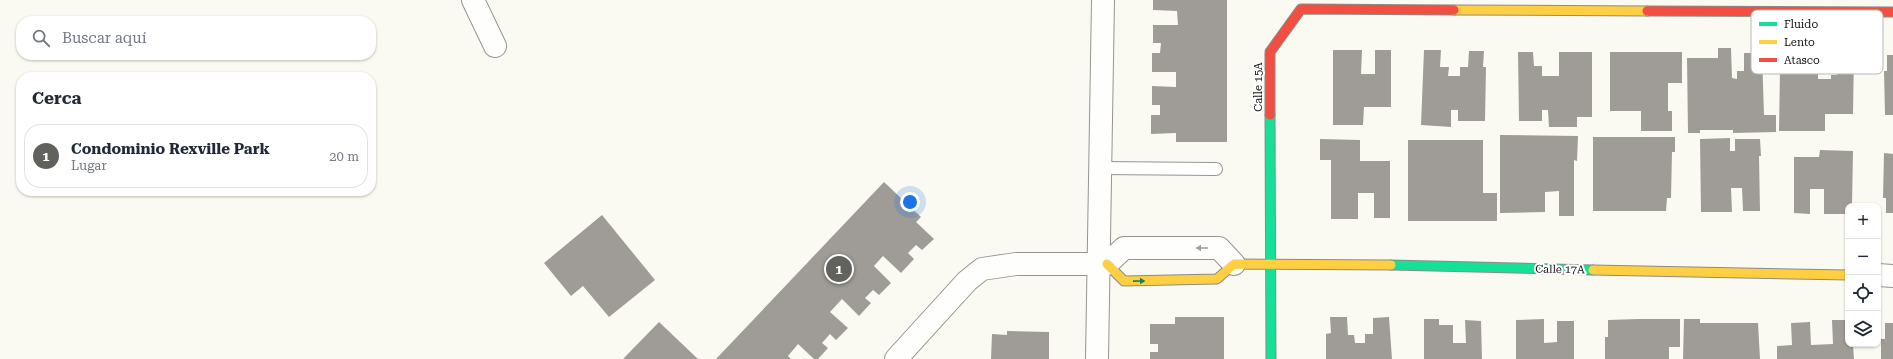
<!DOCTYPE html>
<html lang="es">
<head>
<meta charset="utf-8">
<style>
  :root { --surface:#fff; --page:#f6f6f7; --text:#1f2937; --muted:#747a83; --line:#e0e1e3; --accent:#61615e }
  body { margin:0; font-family:"Roboto Serif",serif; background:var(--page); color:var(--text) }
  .controls { position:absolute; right:12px; bottom:12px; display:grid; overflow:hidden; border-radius:8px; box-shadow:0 1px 3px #0004 }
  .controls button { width:36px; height:36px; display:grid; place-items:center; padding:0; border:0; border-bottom:1px solid var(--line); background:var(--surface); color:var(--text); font:20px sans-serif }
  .you { position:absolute; left:910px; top:202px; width:14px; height:14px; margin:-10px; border:3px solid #fff; border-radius:50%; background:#1a73e8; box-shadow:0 0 0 6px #1a73e833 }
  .badge { display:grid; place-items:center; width:26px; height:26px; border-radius:50%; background:var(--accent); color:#fff; font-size:13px; font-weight:700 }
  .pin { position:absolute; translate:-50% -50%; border:2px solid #fff; box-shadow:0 1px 4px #0006 }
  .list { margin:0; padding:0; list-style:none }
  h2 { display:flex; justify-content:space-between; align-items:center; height:52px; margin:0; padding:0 16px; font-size:17px }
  h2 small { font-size:13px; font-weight:400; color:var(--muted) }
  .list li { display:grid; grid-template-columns:26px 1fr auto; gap:12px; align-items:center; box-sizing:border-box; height:64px; margin:0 8px 8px; padding:0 8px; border:1px solid var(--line); border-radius:16px }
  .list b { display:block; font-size:15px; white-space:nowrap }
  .list p { margin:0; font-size:13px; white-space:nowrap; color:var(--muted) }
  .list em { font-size:13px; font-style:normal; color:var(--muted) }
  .icon { flex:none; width:22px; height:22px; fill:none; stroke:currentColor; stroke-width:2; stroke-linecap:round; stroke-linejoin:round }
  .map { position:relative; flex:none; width:1893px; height:359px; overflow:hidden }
  .search { position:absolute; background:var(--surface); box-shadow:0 1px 3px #0004; left:16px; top:16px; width:360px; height:44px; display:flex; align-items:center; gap:10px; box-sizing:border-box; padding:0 14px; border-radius:16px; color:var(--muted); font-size:15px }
  .panel { position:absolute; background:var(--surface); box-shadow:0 1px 3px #0004; left:16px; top:72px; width:360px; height:124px; border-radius:16px }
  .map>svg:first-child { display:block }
</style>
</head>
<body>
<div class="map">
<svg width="1893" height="359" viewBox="0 0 1893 359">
  <rect width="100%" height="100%" fill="#fbfaf2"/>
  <!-- building -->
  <g fill="#9f9c98">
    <path d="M1153 0H1227V142H1176V133L1151 134V115H1160V105H1152V86L1176 87V72H1152V53H1160L1161 43H1153V25H1178L1177 11 1153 10Z"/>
    <path d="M1718 48H1731L1732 78 1737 79V71H1744V53H1762L1764 115H1776V132L1733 133V130H1700V133H1688L1687 58H1718Z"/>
    <path d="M1333 50H1362L1361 74H1375V50H1391V107H1364L1363 125H1333Z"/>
    <path d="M1424 50H1441L1440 67H1449L1448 76H1460V67H1468L1469 51H1484L1483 67H1486L1485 121H1458V110H1451V127L1421 125Z"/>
    <path d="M1518 52H1533L1534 66H1542V76H1559V52H1592V117H1577V127H1549L1548 110H1542V121H1519Z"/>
    <path d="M1610 52H1682V83H1668V111H1672V131H1641V111H1610Z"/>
    <path d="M1837 54H1854L1853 114H1825V131H1779L1780 70H1795V55H1810L1811 68H1818V79H1831V75H1837Z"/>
    <path d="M1887 55H1893V115H1885L1884 71H1887Z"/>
    <path d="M1500 135 1578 136 1577 161 1574 160V216H1559V191L1545 192V212L1500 213Z"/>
    <path d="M1593 137H1675V152H1672L1671 198H1667L1666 211H1593Z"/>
    <path d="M1730 138V151H1735V139H1760L1761 156H1759L1760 211H1743L1742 188H1731L1732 212H1701L1700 139Z"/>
    <path d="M1320 139 1360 140V161H1390V218H1374V193H1358V219H1331V160H1320Z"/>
    <path d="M1408 140H1483V193H1497V221H1408Z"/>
    <path d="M1820 150 1853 151 1852 206H1848V214H1824V189H1810V214L1794 213V157H1819Z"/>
    <path d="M1884 153 1893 154V213H1886V198H1883Z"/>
    <path d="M884 182 921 217 916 222 934 239 922 250 916 245 908 253 914 259 901 273 883 256 874 266 891 283 879 295 873 290 865 298 871 303 859 316 842 299 830 312 848 328 836 340 830 334 822 343 828 348 818 359H814L798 344 788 356 791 359H716Z"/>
    <path d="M602 215 655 280 609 317 583 286 571 296 544 263Z"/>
    <path d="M1175 317H1224V359H1150V352H1158V344H1150V324H1175Z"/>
    <path d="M1330 317H1347L1348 335H1354L1355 343H1365V334H1373V318L1389 317 1392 359H1326V334L1331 333Z"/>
    <path d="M1424 319H1439V325H1453V343H1466L1465 320 1481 321 1482 359H1424Z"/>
    <path d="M1544 319V343L1557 342V321H1574V359H1516V320Z"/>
    <path d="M1638 319H1680V347H1669V359H1605V337H1608V320Z"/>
    <path d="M1684 319H1700V323H1758L1760 359H1683Z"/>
    <path d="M1832 320H1848V344H1853L1854 359H1777V346L1792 345 1791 323 1810 322 1811 345 1833 344Z"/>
    <path d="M659 322 698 359H623Z"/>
    <path d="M1885 323H1893V359H1881V339H1885Z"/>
    <path d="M1007 331 1049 332V359H991L992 334 1007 335Z"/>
  </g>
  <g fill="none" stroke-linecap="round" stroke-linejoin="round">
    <!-- lane casing -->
    <g stroke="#959491" stroke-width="14">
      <path id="lane" d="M1100 168 1216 169"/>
    </g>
    <!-- street casing -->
    <g stroke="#959491" stroke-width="24">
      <g id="street">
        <path d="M473 0 495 46"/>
        <path d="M1878 275 1893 276"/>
        <path d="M896 359 967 281 982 269 1016 264H1107L1124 248H1219L1234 264"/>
        <path d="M1097 359 1103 0"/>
      </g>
    </g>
    <!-- fast casing -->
    <g stroke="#8b8b87" stroke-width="11">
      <g id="fast">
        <path d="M1270 115 1271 359"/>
        <path d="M1391 265 1593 270"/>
      </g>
    </g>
    <!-- slow casing -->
    <g stroke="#8b8b87" stroke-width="11">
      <g id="slow">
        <path d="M1454 10 1647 11"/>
        <path d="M1107 264 1124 281 1217 279 1234 264 1391 265"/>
        <path d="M1593 270 1848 275"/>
      </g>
    </g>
    <!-- jam casing -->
    <g stroke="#8b8b87" stroke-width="11">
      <g id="jam">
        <path d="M1647 11 1893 12"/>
        <path d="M1270 115V52L1301 9 1454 10"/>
      </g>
    </g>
    <!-- lane -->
    <use href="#lane" stroke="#fefefd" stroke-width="12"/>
    <!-- street -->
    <use href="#street" stroke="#fefefd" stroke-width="22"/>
    <!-- fast -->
    <use href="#fast" stroke="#16e098" stroke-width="9"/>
    <!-- slow -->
    <use href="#slow" stroke="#ffcf43" stroke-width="9"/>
    <!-- jam -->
    <use href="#jam" stroke="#f24e42" stroke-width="9"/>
  </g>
  <!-- one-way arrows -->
  <defs><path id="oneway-solid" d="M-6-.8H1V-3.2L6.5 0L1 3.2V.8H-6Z"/></defs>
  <use fill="#9e9e9d" href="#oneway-solid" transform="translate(1202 248) rotate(180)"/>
  <use fill="#12825a" href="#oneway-solid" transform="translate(1139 281) rotate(-1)"/>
  <g text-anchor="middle" stroke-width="4" stroke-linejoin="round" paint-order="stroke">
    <!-- street labels -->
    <g font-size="11" fill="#0e0e0e" stroke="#fff">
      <text transform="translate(1258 87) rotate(-90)" y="4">Calle 15A</text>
      <text transform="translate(1560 269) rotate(1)" y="4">Calle 17A</text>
    </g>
  </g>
  <!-- legend -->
  <rect x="1751" y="10" width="132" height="64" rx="6" fill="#fff" stroke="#b7b7b7" stroke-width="1"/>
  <rect x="1759" y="22" width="18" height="4" fill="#16e098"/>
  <rect x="1759" y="40" width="18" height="4" fill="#ffcf43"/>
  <rect x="1759" y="58" width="18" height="4" fill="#f24e42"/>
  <g font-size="11" fill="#0e0e0e">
    <text x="1784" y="28">Fluido</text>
    <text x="1784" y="46">Lento</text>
    <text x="1784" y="64">Atasco</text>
  </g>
</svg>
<div class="controls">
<button>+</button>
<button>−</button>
<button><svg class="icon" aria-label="locate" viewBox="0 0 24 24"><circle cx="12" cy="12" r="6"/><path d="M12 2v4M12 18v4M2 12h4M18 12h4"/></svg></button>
<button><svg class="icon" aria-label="layers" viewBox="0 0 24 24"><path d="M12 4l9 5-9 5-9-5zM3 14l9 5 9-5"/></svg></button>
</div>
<div class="you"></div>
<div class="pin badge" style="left:839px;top:269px">1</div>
<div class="search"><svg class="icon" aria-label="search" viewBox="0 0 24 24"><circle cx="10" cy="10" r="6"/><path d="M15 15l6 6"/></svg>Buscar aquí</div>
<section class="panel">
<h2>Cerca<small></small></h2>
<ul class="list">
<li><span class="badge">1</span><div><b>Condominio Rexville Park</b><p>Lugar</p></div><em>20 m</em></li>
</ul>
</section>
</div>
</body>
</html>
